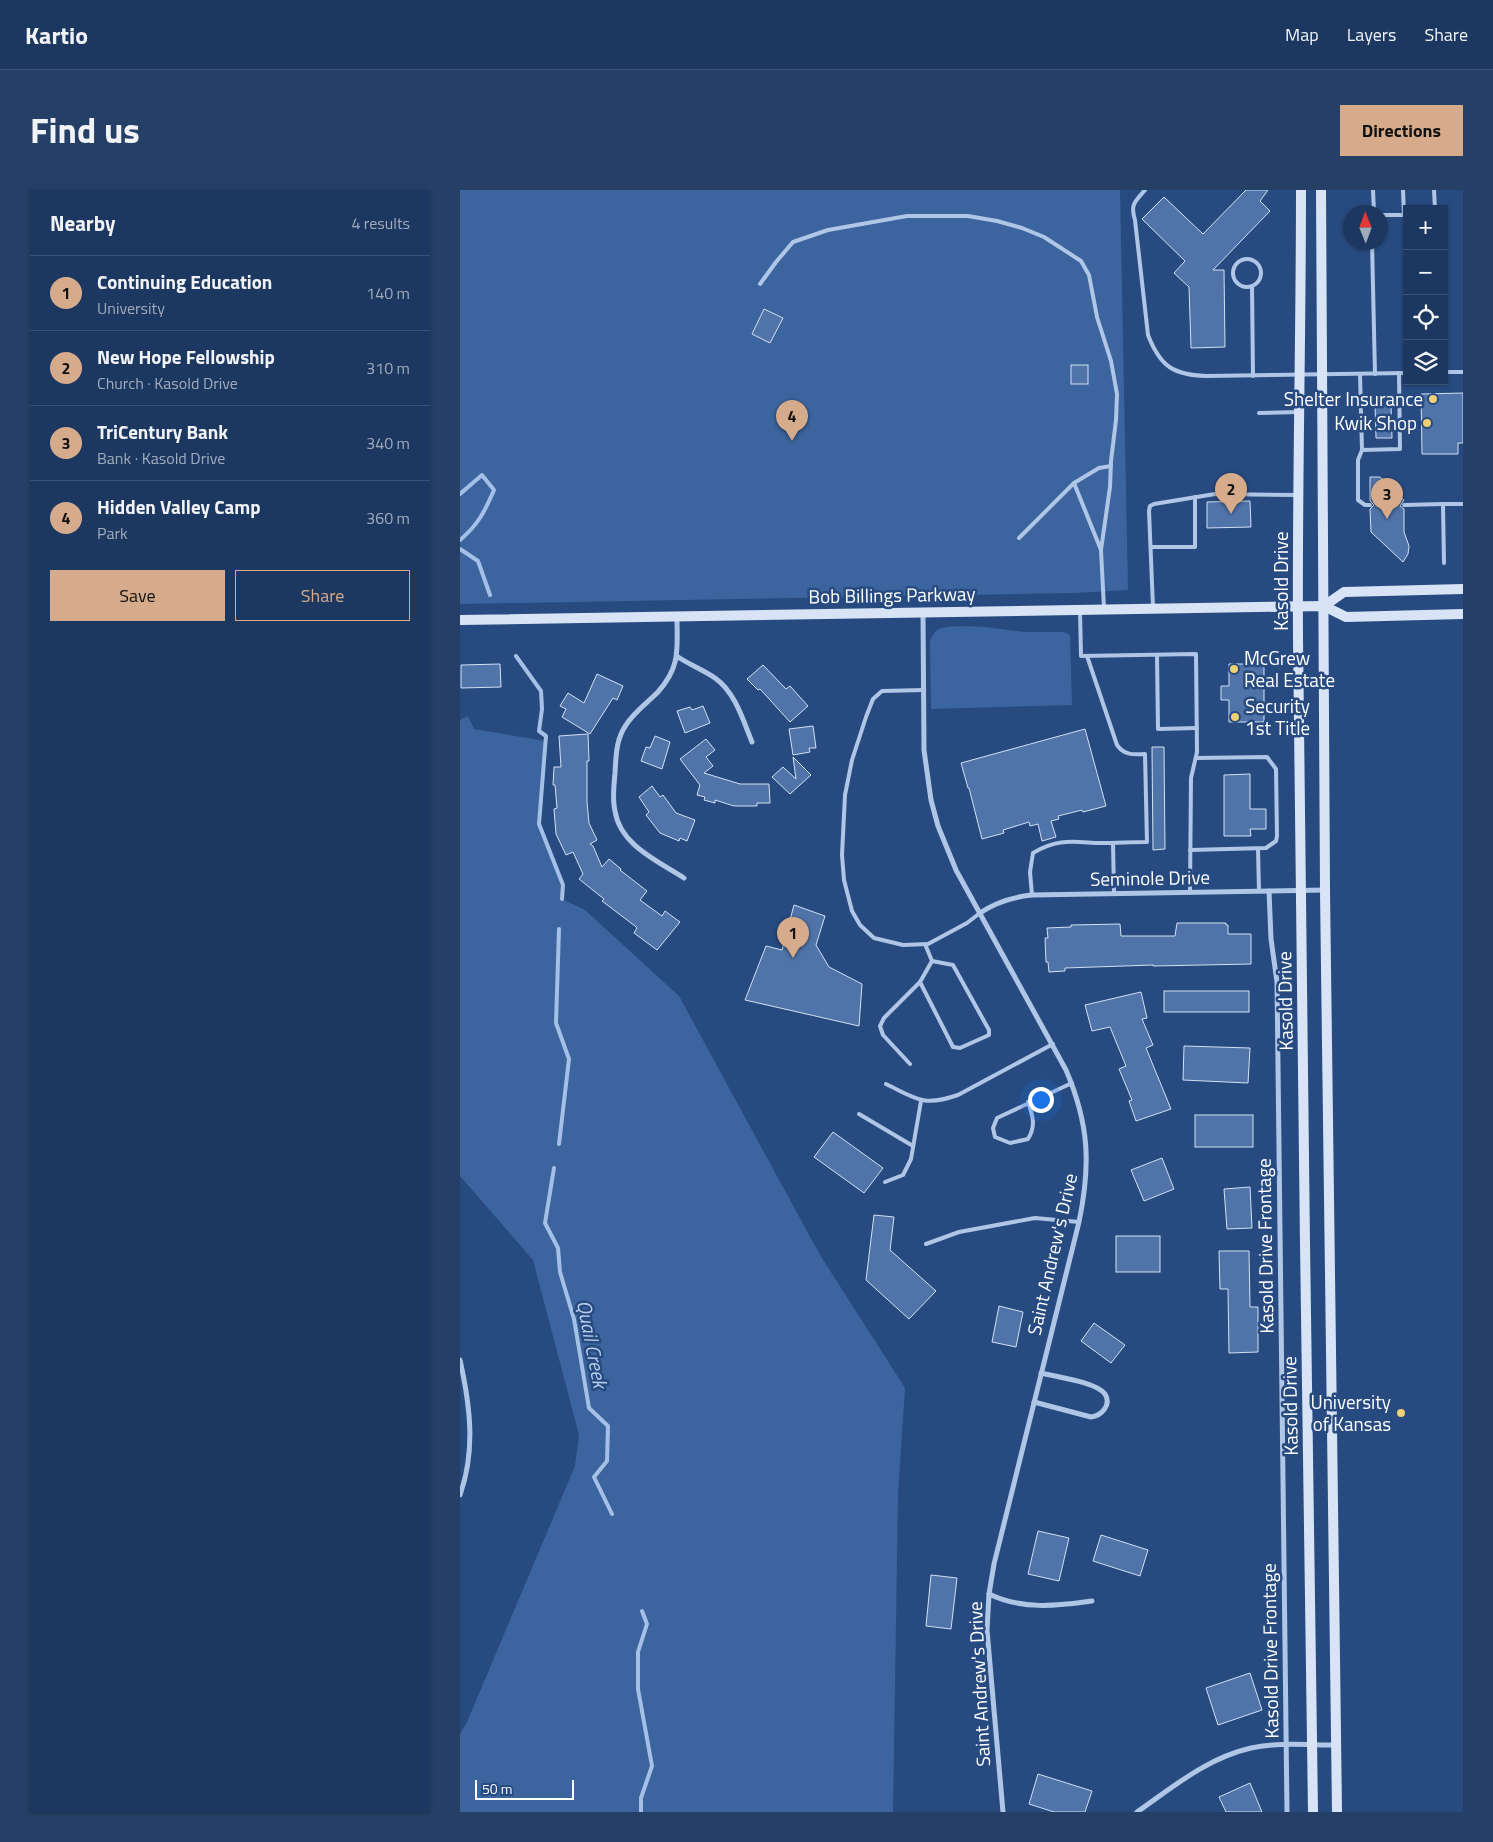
<!DOCTYPE html>
<html lang="en">
<head>
<meta charset="utf-8">
<style>
  :root { --surface:#1d3860; --page:#253f66; --text:#f1f3f6; --muted:#a0acbd; --line:#3b5275; --accent:#d6ab8b }
  body { margin:0; font-family:"Titillium Web",sans-serif; background:var(--page); color:var(--text) }
  .controls { position:absolute; right:15px; top:15px; display:grid; overflow:hidden; border-radius:0px; box-shadow:0 1px 4px #0004 }
  .controls button { width:45px; height:45px; display:grid; place-items:center; padding:0; border:0; border-bottom:1px solid var(--line); background:var(--surface); color:var(--text); font:25px sans-serif }
  .compass { position:absolute; left:883px; top:15px; width:45px; height:45px; border-radius:50%; background:var(--surface); box-shadow:0 1px 4px #0004; rotate:359deg }
  .scale { position:absolute; left:15px; bottom:12px; width:99px; box-sizing:border-box; padding-left:5px; border:2px solid #fff; border-top:0; font-size:14px; line-height:18px; white-space:nowrap; color:#fff; -webkit-text-stroke:4px #274b80; paint-order:stroke }
  .you { position:absolute; left:580px; top:909px; width:18px; height:18px; margin:-12px; border:4px solid #fff; border-radius:50%; background:#1a73e8; box-shadow:0 0 0 8px #1a73e833 }
  .badge { display:grid; place-items:center; width:32px; height:32px; border-radius:50%; background:var(--accent); color:#111; font-size:16px; font-weight:700 }
  .pin { position:absolute; translate:-50% -41px; filter:drop-shadow(0 1px 2px #0008) }
  .pin::after { content:''; position:absolute; top:26px; width:18px; height:15px; background:inherit; clip-path:polygon(0 0,100% 0,50% 100%) }
  .list { margin:0; padding:0; list-style:none }
  h2 { display:flex; justify-content:space-between; align-items:center; height:65px; margin:0; padding:0 20px; font-size:21px }
  h2 small { font-size:16px; font-weight:400; color:var(--muted) }
  .list li { display:grid; grid-template-columns:32px 1fr auto; gap:15px; align-items:center; box-sizing:border-box; height:75px; padding:0 20px; border-top:1px solid var(--line) }
  .list b { display:block; font-size:19px; white-space:nowrap }
  .list p { margin:0; font-size:16px; white-space:nowrap; color:var(--muted) }
  .list em { font-size:16px; font-style:normal; color:var(--muted) }
  .actions { display:flex; gap:10px; padding:15px 20px }
  .actions a { flex:1; padding:11px 0; border:1px solid var(--accent); border-radius:0px; text-align:center; font-size:18px; color:var(--accent) }
  .actions .main { background:var(--accent); color:#111 }
  .icon { flex:none; width:28px; height:28px; fill:none; stroke:currentColor; stroke-width:2; stroke-linecap:round; stroke-linejoin:round }
  .map { position:relative; flex:none; width:1003px; height:1622px; overflow:hidden; border-radius:0px }
  header { display:flex; align-items:center; gap:30px; box-sizing:border-box; height:70px; padding:0 25px; background:var(--surface); border-bottom:1px solid var(--line) }
  header strong { font-size:24px }
  nav { display:flex; gap:28px; margin-inline-start:auto; font-size:18px }
  .intro { display:flex; align-items:center; justify-content:space-between; box-sizing:border-box; height:120px; padding:0 30px }
  h1 { margin:0; font-size:35px }
  .button { padding:12px 22px; border-radius:0px; background:var(--accent); color:#111; font-size:18px; font-weight:700 }
  main { display:flex; gap:30px; padding:0 30px }
  aside { flex:1; background:var(--surface); border-radius:0px; box-shadow:0 1px 4px #0004 }
  .map>svg:first-child { display:block }
</style>
</head>
<body>
<header>
<strong>Kartio</strong>
<nav><a>Map</a><a>Layers</a><a>Share</a></nav>
</header>
<div class="intro"><h1>Find us</h1><a class="button">Directions</a></div>
<main>
<aside>
<h2>Nearby<small>4 results</small></h2>
<ul class="list">
<li><span class="badge">1</span><div><b>Continuing Education</b><p>University</p></div><em>140 m</em></li>
<li><span class="badge">2</span><div><b>New Hope Fellowship</b><p>Church · Kasold Drive</p></div><em>310 m</em></li>
<li><span class="badge">3</span><div><b>TriCentury Bank</b><p>Bank · Kasold Drive</p></div><em>340 m</em></li>
<li><span class="badge">4</span><div><b>Hidden Valley Camp</b><p>Park</p></div><em>360 m</em></li>
</ul>
<div class="actions"><a class="main">Save</a><a>Share</a></div>
</aside>
<div class="map">
<svg width="1003" height="1622" viewBox="0 0 1003 1622">
  <rect width="100%" height="100%" fill="#274b80"/>
  <!-- green -->
  <g fill="#3c649e">
    <path d="M0 0H660L668 400 614 403 0 414Z"/>
    <path d="M525 437 565 442H604L610 445 612 515 471 519 470 452C471 448 473 444 476 441 484 434 514 437 525 437Z"/>
    <path d="M8 526 14 539 85 551 79 634 103 695 102 709 125 720 219 806 360 1065 445 1198 438 1304 433 1622H0V1544L7 1532 115 1276 119 1245 73 1070 0 986V530Z"/>
  </g>
  <g fill="none" stroke-linecap="round" stroke-linejoin="round">
    <!-- stream -->
    <g stroke="#a4c0e6" stroke-width="4">
      <path d="M0 304 22 285 34 300C25 321 18 335 0 350"/>
      <path d="M0 359 18 371 30 405"/>
      <path d="M56 466 81 501 82 519 79 541 86 546 79 634 103 695 102 709"/>
      <path d="M99 739 96 833 109 869 99 954"/>
      <path d="M94 978 85 1033 98 1058 100 1082 114 1129 129 1218 148 1236 147 1271 134 1287 152 1324"/>
      <path d="M181 1622V1608L192 1576 178 1499V1462L187 1434 182 1421"/>
    </g>
  </g>
  <!-- building -->
  <g fill="#5074a9" stroke="#d2e0f5">
    <path d="M786 0H808L800 11 810 21 753 80H764L765 157 731 158 729 97 714 83 725 71 682 29 704 7 743 44Z"/>
    <path d="M304 119 323 128 310 153 292 144Z"/>
    <rect x="611" y="175" width="17" height="19"/>
    <path d="M1003 203V253H998V264H962L961 204Z"/>
    <path d="M915 214H931L932 248H916Z"/>
    <path d="M910 287H920L944 310 940 316 944 319V342L949 356 948 364 943 372 911 342 910 319 914 315 910 311Z"/>
    <path d="M790 311 791 337 747 338V312Z"/>
    <path d="M40 474 41 497 1 498V475Z"/>
    <path d="M769 474H804V532H769V510H761V496H769Z"/>
    <path d="M303 475 326 499 330 496 348 516 330 532 300 499 298 500 287 489Z"/>
    <path d="M137 484 163 496 157 510 153 508 130 544 102 527 106 519 100 516 108 503 124 513Z"/>
    <path d="M243 516 250 533 225 543 217 521 230 517 232 520Z"/>
    <path d="M353 536 356 558H349L350 562 333 565 329 539Z"/>
    <path d="M625 539 646 616 623 622 622 620 598 626 599 629 591 631 596 647 582 651 578 634 570 636 569 632 543 640 544 643 522 649 509 598H508L501 573Z"/>
    <path d="M128 544 129 571H127V612L129 633 137 650 130 654 133 656 142 677 149 669 161 679 160 680 187 701 180 710 202 726 205 721 220 732 197 760 174 743 177 738 175 736 142 711 144 709 119 689 123 684 113 662 106 665 96 644 94 619 97 618 95 595H93L94 577H101L99 546Z"/>
    <path d="M195 546 210 552 202 579 181 571 186 557 190 558Z"/>
    <path d="M246 549 255 560 246 567 253 576 244 583 280 594H309L310 613H297V616H274L255 610V613L244 610 245 607 237 605 240 595 220 569Z"/>
    <path d="M692 557H704L705 659 693 660Z"/>
    <path d="M333 567 351 585 330 604 312 587 323 577 336 589Z"/>
    <path d="M790 584V619H806V639H790L791 646H764V585Z"/>
    <path d="M192 596 200 607 203 605 216 623 235 630 227 651 220 648 219 651 200 643 186 625 189 622 179 607Z"/>
    <path d="M334 715 365 726 356 755 369 777 402 794 399 836 285 810 306 756 322 760Z"/>
    <path d="M717 733H766V735H768V744H791V774L693 776V775L605 778V781L589 782 588 772H586L585 748H588L587 738 611 737V735L660 734 661 746H715Z"/>
    <rect x="704" y="801" width="85" height="21"/>
    <path d="M681 802 687 828 682 829 693 855 686 858 711 919 676 931 669 911 672 910 659 879 666 876 650 837 632 841 625 815Z"/>
    <path d="M724 856 790 858 788 893 723 890Z"/>
    <rect x="735" y="925" width="58" height="32"/>
    <path d="M373 942 423 978 404 1003 354 967Z"/>
    <path d="M702 968 714 999 684 1011 671 980Z"/>
    <path d="M790 997 792 1038 767 1039 764 999Z"/>
    <path d="M414 1025 434 1027 430 1060 476 1101 449 1129 406 1090Z"/>
    <rect x="656" y="1046" width="44" height="36"/>
    <path d="M759 1061H789L790 1117H798V1162L769 1163 768 1099H760Z"/>
    <path d="M539 1116 563 1122 556 1157 532 1152Z"/>
    <path d="M634 1133 665 1155 651 1173 621 1151Z"/>
    <path d="M578 1341 609 1348 599 1391 568 1384Z"/>
    <path d="M641 1345 688 1360 680 1386 633 1371Z"/>
    <path d="M471 1385 497 1388 491 1439 466 1436Z"/>
    <path d="M790 1483 802 1520 758 1535 746 1498Z"/>
    <path d="M578 1584 632 1601 625 1622H594L569 1614Z"/>
    <path d="M790 1593 802 1622H766L759 1607Z"/>
  </g>
  <g fill="none" stroke-linecap="round" stroke-linejoin="round">
    <!-- service -->
    <g stroke="#afc6e6" stroke-width="4">
      <path d="M685 0C675 12 670 14 675 30L688 145C700 176 713 185 746 186L947 183"/>
      <path d="M913 0 914 22"/>
      <path d="M943 0 944 25"/>
      <path d="M974 0 975 19"/>
      <path d="M921 25H947"/>
      <path d="M912 52 915 184"/>
      <circle cx="787" cy="83" r="14"/>
      <path d="M300 94 316 72 333 52 368 40 447 26H508L537 31 562 38 584 47 621 71 629 85 637 127 651 171 657 204 656 230 651 271 650 297 641 360"/>
      <path d="M792 96 793 186"/>
      <path d="M984 182H1003"/>
      <path d="M900 184 902 260 940 259 939 183"/>
      <path d="M799 223 838 222"/>
      <path d="M902 260 898 270V310L905 315H910"/>
      <path d="M614 293 639 278 651 276"/>
      <path d="M944 315 983 314"/>
      <path d="M559 348 614 293 641 360 644 418"/>
      <path d="M691 357H735V307"/>
      <path d="M984 373 983 314H1003"/>
      <path d="M693 417 689 321 690 316 694 314 755 304 838 305"/>
      <path d="M620 421 621 466 736 464 737 562 731 588 730 702"/>
      <path d="M697 465 698 539 737 538"/>
      <path d="M464 500 422 501 413 509 406 527 392 570 385 605 382 665 384 690 392 721 400 735 414 748 443 755 468 754 507 733 520 723"/>
      <path d="M653 653 654 703"/>
      <path d="M798 659 799 701"/>
      <path d="M730 660 806 658 816 651 817 646 816 579 807 567 736 568"/>
      <path d="M572 705 570 682 573 663C598 648 613 652 640 653 656 653 671 652 687 652L685 564C673 565 664 565 657 555L627 466"/>
      <path d="M465 754 472 771 493 775 529 840V845L500 858 493 857 460 792 472 771"/>
      <path d="M450 874 423 845 420 836 424 828 460 792"/>
      <path d="M426 894C457 909 463 917 498 905L593 854"/>
      <path d="M568 912C573 926 576 936 568 949L550 953 535 947 533 938 537 928 612 893"/>
      <path d="M399 924 453 956"/>
      <path d="M425 992 443 985 451 969 461 911"/>
      <path d="M466 1054 499 1042 575 1028 619 1032"/>
    </g>
    <!-- minor -->
    <g stroke="#afc6e6" stroke-width="5">
      <path d="M463 422 464 560 471 610 478 636 496 680 606 880C629 934 631 974 619 1032L534 1374 529 1404 527 1440 543 1622"/>
      <path d="M217 427C217 459 221 476 198 502 187 513 174 522 166 535 156 549 156 566 155 583 154 595 152 608 155 621 160 655 198 671 224 688"/>
      <path d="M218 467C230 475 244 480 255 488 275 502 283 530 292 552"/>
      <path d="M809 701 811 749 817 792 827 1622"/>
      <path d="M520 723C536 712 553 707 572 705L865 700"/>
      <path d="M0 1170C10 1215 16 1260 0 1305"/>
      <path d="M574 1212 631 1227C641 1226 652 1215 645 1204 636 1192 596 1187 581 1183"/>
      <path d="M529 1404C562 1420 596 1416 632 1411"/>
      <path d="M677 1622C713 1597 747 1568 791 1558 818 1552 848 1555 876 1555"/>
    </g>
    <!-- secondary -->
    <g stroke="#d8e4f6" stroke-width="10">
      <path d="M841 0C841 149 837 299 838 448 841 839 848 1231 853 1622"/>
      <path d="M861 0 865 700 877 1622"/>
      <path d="M864 416 884 402 1003 399"/>
      <path d="M0 430 864 416 886 427 1003 424"/>
    </g>
  </g>
  <!-- markers -->
  <g fill="#eed075" stroke="#274b80" stroke-width="2">
    <circle cx="973" cy="209" r="5"/>
    <circle cx="967" cy="233" r="5"/>
    <circle cx="774" cy="479" r="5"/>
    <circle cx="775" cy="527" r="5"/>
    <circle cx="941" cy="1223" r="5"/>
  </g>
  <g text-anchor="middle" stroke-width="5" stroke-linejoin="round" paint-order="stroke">
    <!-- poi labels -->
    <g font-size="19" fill="#fff" stroke="#274b80" text-anchor="end">
      <text x="963" y="216">Shelter Insurance</text>
      <text x="957" y="240">Kwik Shop</text>
      <text x="784" y="475" text-anchor="start">McGrew<tspan x="784" dy="22">Real Estate</tspan></text>
      <text x="785" y="523" text-anchor="start">Security<tspan x="785" dy="22">1st Title</tspan></text>
      <text x="931" y="1219">University<tspan x="931" dy="22">of Kansas</tspan></text>
    </g>
    <!-- street labels -->
    <g font-size="19" fill="#fff" stroke="#274b80">
      <text transform="translate(821 391) rotate(-90)" y="7">Kasold Drive</text>
      <text transform="translate(432 405) rotate(-1)" y="7">Bob Billings Parkway</text>
      <text transform="translate(690 688) rotate(-1)" y="7">Seminole Drive</text>
      <text transform="translate(825 811) rotate(-91)" y="7">Kasold Drive</text>
      <text transform="translate(805 1056) rotate(-91)" y="7">Kasold Drive Frontage</text>
      <text transform="translate(592 1064) rotate(-77)" y="7">Saint Andrew's Drive</text>
      <text transform="translate(830 1216) rotate(-91)" y="7">Kasold Drive</text>
      <text transform="translate(810 1461) rotate(-91)" y="7">Kasold Drive Frontage</text>
      <text transform="translate(519 1494) rotate(-93)" y="7">Saint Andrew's Drive</text>
    </g>
    <!-- water labels -->
    <g font-size="20" font-style="italic" fill="#bad0ed" stroke="#274b80">
      <text transform="translate(132 1154) rotate(79)" y="7">Quail Creek</text>
    </g>
  </g>
</svg>
<div class="controls">
<button>+</button>
<button>−</button>
<button><svg class="icon" aria-label="locate" viewBox="0 0 24 24"><circle cx="12" cy="12" r="6"/><path d="M12 2v4M12 18v4M2 12h4M18 12h4"/></svg></button>
<button><svg class="icon" aria-label="layers" viewBox="0 0 24 24"><path d="M12 4l9 5-9 5-9-5zM3 14l9 5 9-5"/></svg></button>
</div>
<svg class="compass" viewBox="-18 -18 36 36"><path d="M0-13l5 13h-10z" fill="#e53935"/><path d="M0 13l5-13h-10z" fill="#a0acbd"/></svg>
<div class="scale">50 m</div>
<div class="you"></div>
<div class="pin badge" style="left:333px;top:768px">1</div>
<div class="pin badge" style="left:771px;top:324px">2</div>
<div class="pin badge" style="left:927px;top:329px">3</div>
<div class="pin badge" style="left:332px;top:251px">4</div>
</div>
</main>
</body>
</html>
